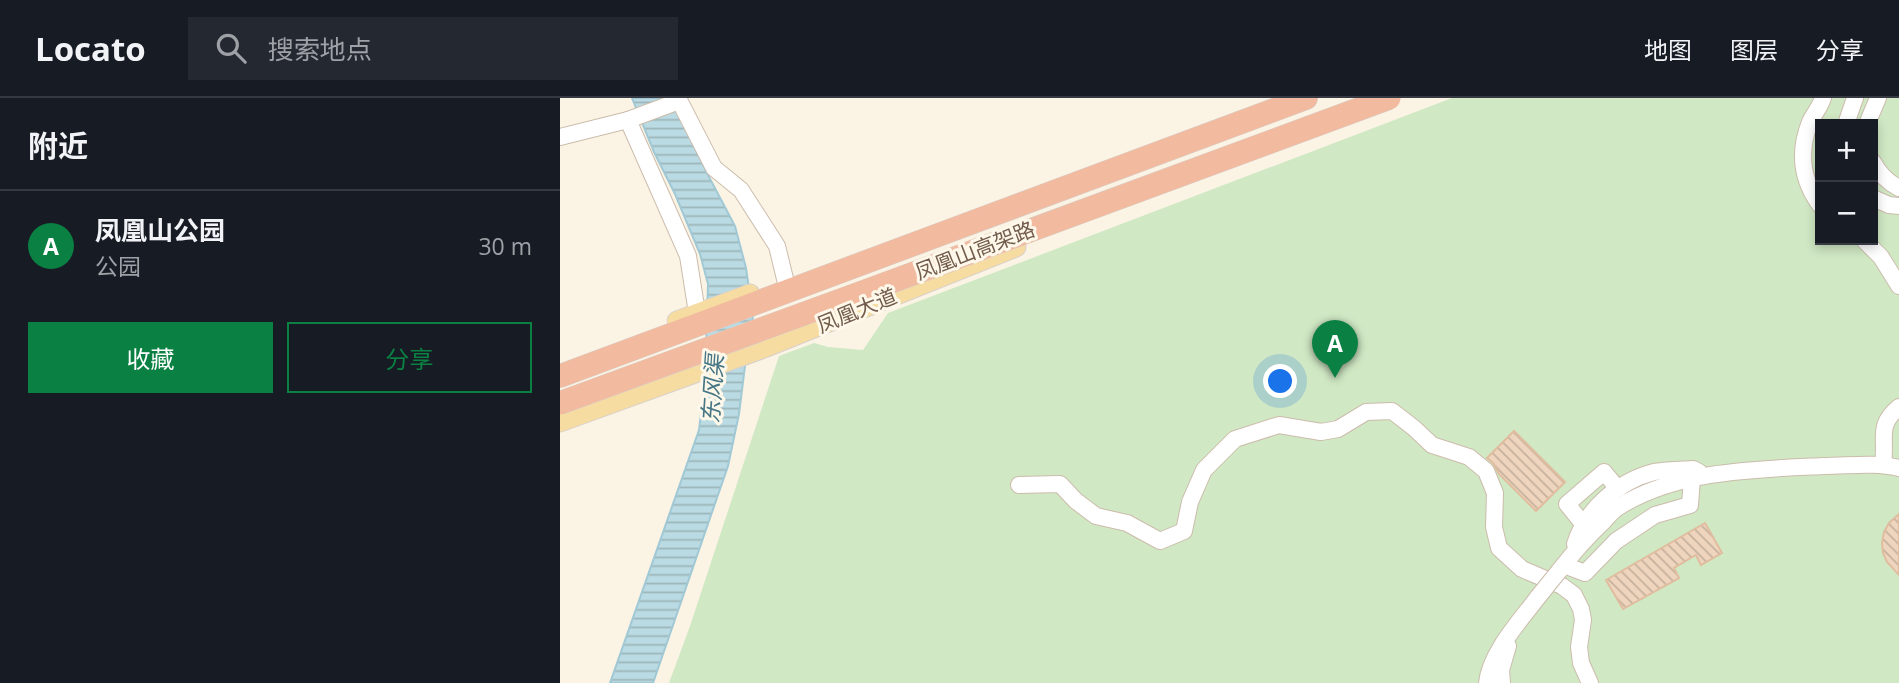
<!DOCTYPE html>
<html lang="zh">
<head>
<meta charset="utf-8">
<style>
  :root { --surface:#171b24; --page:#242831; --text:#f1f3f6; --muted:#9ea1a6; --line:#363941; --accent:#0b8043 }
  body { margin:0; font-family:"Open Sans","Noto Sans SC",sans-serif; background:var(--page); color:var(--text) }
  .controls { position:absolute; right:21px; top:21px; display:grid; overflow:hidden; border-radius:0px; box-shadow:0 4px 10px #0003 }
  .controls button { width:63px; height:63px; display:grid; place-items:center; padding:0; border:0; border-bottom:2px solid var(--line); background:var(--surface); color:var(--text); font:35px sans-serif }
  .you { position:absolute; left:721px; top:284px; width:24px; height:24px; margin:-18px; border:5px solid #fff; border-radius:50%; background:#1a73e8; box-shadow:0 0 0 10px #1a73e833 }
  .badge { display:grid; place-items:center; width:46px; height:46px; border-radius:50%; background:var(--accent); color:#fff; font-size:23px; font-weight:700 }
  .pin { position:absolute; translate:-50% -58px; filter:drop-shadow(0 2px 4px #0008) }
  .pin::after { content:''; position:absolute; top:37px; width:24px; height:21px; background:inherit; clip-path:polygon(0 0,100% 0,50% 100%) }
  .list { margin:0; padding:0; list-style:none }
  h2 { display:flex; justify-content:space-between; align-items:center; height:91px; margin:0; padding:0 28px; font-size:30px }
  h2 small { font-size:23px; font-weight:400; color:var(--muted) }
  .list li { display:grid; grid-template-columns:46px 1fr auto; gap:21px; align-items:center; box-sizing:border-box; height:112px; padding:0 28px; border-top:2px solid var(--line) }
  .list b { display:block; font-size:26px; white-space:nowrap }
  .list p { margin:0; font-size:23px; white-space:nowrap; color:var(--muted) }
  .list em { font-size:23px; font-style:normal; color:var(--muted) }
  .actions { display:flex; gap:14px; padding:21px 28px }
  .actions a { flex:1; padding:16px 0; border:2px solid var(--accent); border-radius:0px; text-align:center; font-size:24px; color:var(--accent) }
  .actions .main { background:var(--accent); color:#fff }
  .icon { flex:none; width:38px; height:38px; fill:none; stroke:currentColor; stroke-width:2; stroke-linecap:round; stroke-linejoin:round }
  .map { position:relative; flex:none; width:1339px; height:585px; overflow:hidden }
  header { display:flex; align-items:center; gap:42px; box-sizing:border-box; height:98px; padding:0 35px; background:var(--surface); border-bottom:2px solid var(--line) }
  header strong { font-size:33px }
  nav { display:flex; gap:38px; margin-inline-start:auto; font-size:24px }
  .search { width:490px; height:63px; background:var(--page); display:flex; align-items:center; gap:18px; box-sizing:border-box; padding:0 24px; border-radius:0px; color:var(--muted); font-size:26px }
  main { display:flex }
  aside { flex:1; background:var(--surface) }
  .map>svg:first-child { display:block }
</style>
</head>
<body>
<header>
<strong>Locato</strong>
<div class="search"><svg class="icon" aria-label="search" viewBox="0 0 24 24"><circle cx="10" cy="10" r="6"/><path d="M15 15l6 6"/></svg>搜索地点</div>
<nav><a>地图</a><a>图层</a><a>分享</a></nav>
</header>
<main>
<aside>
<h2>附近<small></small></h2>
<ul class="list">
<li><span class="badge">A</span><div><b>凤凰山公园</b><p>公园</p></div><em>30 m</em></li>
</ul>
<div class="actions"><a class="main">收藏</a><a>分享</a></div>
</aside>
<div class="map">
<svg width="1339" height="585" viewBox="0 0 1339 585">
  <defs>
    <pattern id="water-rules" width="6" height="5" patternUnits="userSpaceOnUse" patternTransform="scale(1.75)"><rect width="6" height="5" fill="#badbe3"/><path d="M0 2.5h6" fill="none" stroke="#9cb5ba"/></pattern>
    <pattern id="building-back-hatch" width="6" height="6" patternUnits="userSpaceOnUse" patternTransform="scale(1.75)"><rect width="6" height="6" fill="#efd5be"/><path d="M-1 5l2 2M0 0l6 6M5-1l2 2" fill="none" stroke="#c6b09d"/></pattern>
  </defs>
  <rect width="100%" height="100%" fill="#fbf4e5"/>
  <!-- park -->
  <path fill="#d0e8c4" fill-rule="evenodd" d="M892 0H1339V585H109L130 528 219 258 254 245 268 249 303 252 328 215ZM1260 26H1313V142H1260Z"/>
  <!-- water -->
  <path fill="url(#water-rules)" stroke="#a1c9d5" stroke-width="2" d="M72 0H111L148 77 175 128 186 170 193 218 185 268 179 316 168 368 93 585H50L139 332 145 282 148 186 140 156 115 96 94 54Z"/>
  <!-- building -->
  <g fill="url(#building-back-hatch)" stroke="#e1bd9f" stroke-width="2">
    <path d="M954 333 1005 384 976 413 939 376 933 365 927 360Z"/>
    <path d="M1339 416V477L1327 464 1323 455 1322 445 1324 434 1329 425Z"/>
    <path d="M1145 425 1162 455 1141 467 1136 457 1114 470 1119 480 1063 511 1046 482Z"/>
  </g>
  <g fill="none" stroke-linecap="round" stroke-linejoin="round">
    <!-- minor casing -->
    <g stroke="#ccbcac" stroke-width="18">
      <g id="minor">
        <path d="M118 0 154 70 181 92 217 148 226 185"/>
        <path d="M68 22 128 158 137 215"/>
        <path d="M1286 26 1295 0"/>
        <path d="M1307 26 1318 0"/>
        <path d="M0 39 68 22 119 3"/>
        <path d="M1313 64C1319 75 1327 84 1339 90"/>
        <path d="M1313 100 1329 107 1339 108"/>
        <path d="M1260 107C1241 81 1238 54 1250 24 1254 16 1260 9 1263 0"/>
        <path d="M1304 142 1321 159 1339 188"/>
        <path d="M1323 366C1327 340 1316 328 1339 309"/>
        <path d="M459 387 500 386 516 403 536 418 567 425 600 443 624 433 630 404 644 372 675 341 719 327 761 334 778 331 806 314 832 313 854 330 872 347 909 359 926 373 935 395 934 429 939 450 962 471 1002 488 1014 497 1021 511 1023 522 1019 549 1021 565 1030 585"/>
        <path d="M1024 427 1007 406 1044 374 1058 391"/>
        <path d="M1015 446C1026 411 1059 383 1094 374 1106 372 1121 372 1133 371L1139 374"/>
        <path d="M1004 467 1025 475 1056 443 1095 417 1130 407 1132 380"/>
        <path d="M999 473C1013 455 1026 440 1042 425 1047 420 1051 414 1057 410 1116 372 1197 371 1265 368 1289 368 1315 364 1339 370"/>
        <path d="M927 585C930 555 960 523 978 499"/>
        <path d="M942 585 941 572 948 548"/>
      </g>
    </g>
    <!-- major casing -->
    <g stroke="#d8d1cd" stroke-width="21">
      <g id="major">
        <path d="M117 223 190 196"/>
        <path d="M0 324 204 250 456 149"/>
      </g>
    </g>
    <!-- highway casing -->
    <g stroke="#d8d1cd" stroke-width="24">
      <path id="highway" d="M0 278 746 0"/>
    </g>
    <!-- minor -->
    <use href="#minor" stroke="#fff" stroke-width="16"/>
    <!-- major -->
    <use href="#major" stroke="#f6dca1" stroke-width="19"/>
    <!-- highway -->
    <use href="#highway" stroke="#f2ba9f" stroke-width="23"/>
    <!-- minor-bridge casing -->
    <g stroke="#ccbcac" stroke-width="18" stroke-linecap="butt">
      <path id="minor-bridge" d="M978 499 999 473"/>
    </g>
    <!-- highway-bridge casing -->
    <g stroke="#d8d1cd" stroke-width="24" stroke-linecap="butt">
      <path id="highway-bridge" d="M0 305C277 205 552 101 829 0"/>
    </g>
    <!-- minor-bridge -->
    <use href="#minor-bridge" stroke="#fff" stroke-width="16"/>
    <!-- highway-bridge -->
    <use href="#highway-bridge" stroke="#f2ba9f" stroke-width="23"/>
  </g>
  <g text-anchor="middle" stroke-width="6" stroke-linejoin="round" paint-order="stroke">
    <!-- street labels -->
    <g font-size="21" fill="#725c4c" stroke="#fef8eb">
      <text transform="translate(415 153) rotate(-21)" y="7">凤凰山高架路</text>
      <text transform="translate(297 213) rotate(-22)" y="7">凤凰大道</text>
    </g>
    <!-- water labels -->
    <g font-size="23" font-style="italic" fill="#477685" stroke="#fef8eb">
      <text transform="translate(153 291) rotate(-86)" y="8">东风渠</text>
    </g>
  </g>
</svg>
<div class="controls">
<button>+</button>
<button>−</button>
</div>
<div class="you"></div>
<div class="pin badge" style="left:775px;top:280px">A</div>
</div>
</main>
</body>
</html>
